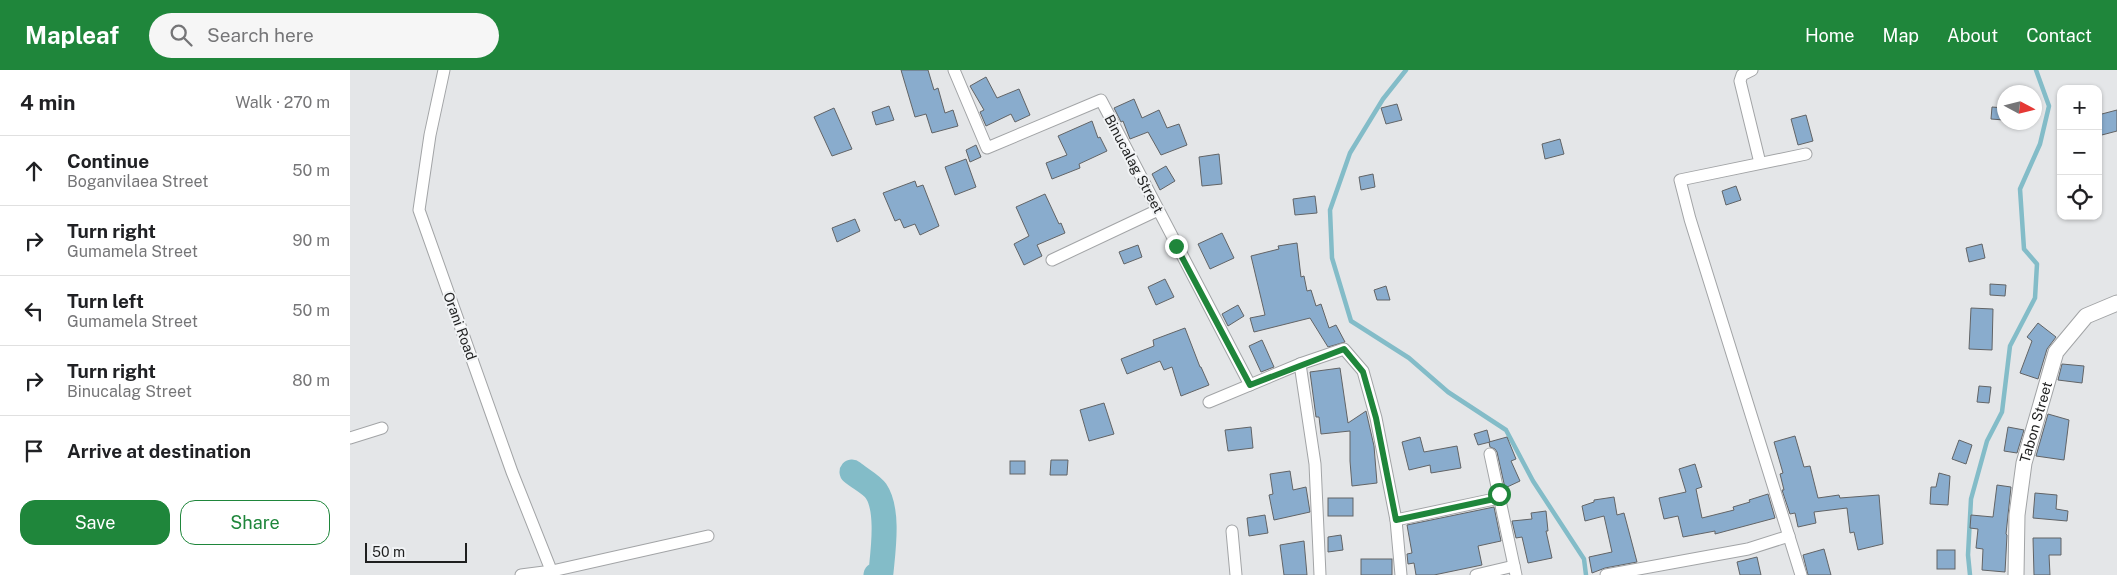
<!DOCTYPE html>
<html lang="en">
<head>
<meta charset="utf-8">
<style>
  :root { --surface:#fff; --page:#f6f6f6; --text:#202124; --muted:#757577; --line:#e0e0e0; --accent:#1f863b }
  body { margin:0; font-family:"Public Sans",sans-serif; background:var(--page); color:var(--text) }
  .controls { position:absolute; right:15px; top:15px; display:grid; overflow:hidden; border-radius:10px; box-shadow:0 1px 4px #0004 }
  .controls button { width:45px; height:45px; display:grid; place-items:center; padding:0; border:0; border-bottom:1px solid var(--line); background:var(--surface); color:var(--text); font:25px sans-serif }
  .compass { position:absolute; left:1647px; top:15px; width:45px; height:45px; border-radius:50%; background:var(--surface); box-shadow:0 1px 4px #0004; rotate:97deg }
  .scale { position:absolute; left:15px; bottom:12px; width:102px; box-sizing:border-box; padding-left:5px; border:2px solid #1e1f1f; border-top:0; font-size:14px; line-height:18px; white-space:nowrap; color:#1e1f1f; -webkit-text-stroke:4px #f1f3f5; paint-order:stroke }
  .stop { position:absolute; width:15px; height:15px; margin:-11px; border:4px solid #1f863b; border-radius:50%; background:#fff }
  .stop.end { background:#1f863b; border-color:#fff; box-shadow:0 1px 5px #0008 }
  .list { margin:0; padding:0; list-style:none }
  h2 { display:flex; justify-content:space-between; align-items:center; height:65px; margin:0; padding:0 20px; font-size:21px }
  h2 small { font-size:16px; font-weight:400; color:var(--muted) }
  .list li { display:grid; grid-template-columns:32px 1fr auto; gap:15px; align-items:center; box-sizing:border-box; height:70px; padding:0 20px; border-top:1px solid var(--line) }
  .list b { display:block; font-size:19px; white-space:nowrap }
  .list p { margin:0; font-size:16px; white-space:nowrap; color:var(--muted) }
  .list em { font-size:16px; font-style:normal; color:var(--muted) }
  .actions { display:flex; gap:10px; padding:15px 20px }
  .actions a { flex:1; padding:11px 0; border:1px solid var(--accent); border-radius:15px; text-align:center; font-size:18px; color:var(--accent) }
  .actions .main { background:var(--accent); color:#fff }
  .icon { flex:none; width:28px; height:28px; fill:none; stroke:currentColor; stroke-width:2; stroke-linecap:round; stroke-linejoin:round }
  .map { position:relative; flex:none; width:1767px; height:505px; overflow:hidden }
  header { display:flex; align-items:center; gap:30px; box-sizing:border-box; height:70px; padding:0 25px; background:var(--accent); color:#fff }
  header strong { font-size:24px }
  nav { display:flex; gap:28px; margin-inline-start:auto; font-size:18px }
  .search { width:350px; height:45px; background:var(--page); display:flex; align-items:center; gap:12px; box-sizing:border-box; padding:0 18px; border-radius:28px; color:var(--muted); font-size:19px }
  main { display:flex }
  aside { flex:1; background:var(--surface) }
  .map>svg:first-child { display:block }
</style>
</head>
<body>
<header>
<strong>Mapleaf</strong>
<div class="search"><svg class="icon" aria-label="search" viewBox="0 0 24 24"><circle cx="10" cy="10" r="6"/><path d="M15 15l6 6"/></svg>Search here</div>
<nav><a>Home</a><a>Map</a><a>About</a><a>Contact</a></nav>
</header>
<main>
<aside>
<h2>4 min<small>Walk · 270 m</small></h2>
<ul class="list">
<li><svg class="icon" aria-label="ahead" viewBox="0 0 24 24"><path d="M12 20V5M6 11l6-6 6 6"/></svg><div><b>Continue</b><p>Boganvilaea Street</p></div><em>50 m</em></li>
<li><svg class="icon" aria-label="right" viewBox="0 0 24 24"><path d="M7 20v-9h11M14 6l5 5-5 5"/></svg><div><b>Turn right</b><p>Gumamela Street</p></div><em>90 m</em></li>
<li><svg class="icon" aria-label="left" viewBox="0 0 24 24"><path d="M17 20v-9H6M10 6l-5 5 5 5"/></svg><div><b>Turn left</b><p>Gumamela Street</p></div><em>50 m</em></li>
<li><svg class="icon" aria-label="right" viewBox="0 0 24 24"><path d="M7 20v-9h11M14 6l5 5-5 5"/></svg><div><b>Turn right</b><p>Binucalag Street</p></div><em>80 m</em></li>
<li><svg class="icon" aria-label="arrive" viewBox="0 0 24 24"><path d="M6 21V4h12l-3 4 3 4H6"/></svg><div><b>Arrive at destination</b></div></li>
</ul>
<div class="actions"><a class="main">Save</a><a>Share</a></div>
</aside>
<div class="map">
<svg width="1767" height="505" viewBox="0 0 1767 505">
  <rect width="100%" height="100%" fill="#e4e6e8"/>
  <g fill="none" stroke-linecap="round" stroke-linejoin="round">
    <!-- stream -->
    <g stroke="#83bcc8" stroke-width="4.5">
      <path d="M1056 0 1033 29 1000 83 980 140 982 188 1001 251 1059 288 1098 322 1156 360 1183 411 1234 489 1236 505"/>
      <path d="M1620 505 1618 485 1621 429 1637 371 1652 342 1660 276 1685 228 1687 194 1674 179 1670 119 1690 74 1699 36 1686 0"/>
    </g>
    <!-- river -->
    <path stroke="#83bcc8" stroke-width="25" d="M502 402C509 408 521 414 526 421 539 440 533 481 531 502L526 505"/>
  </g>
  <!-- building -->
  <g fill="#89accd" stroke="#626466">
    <path d="M551 0H578L584 20 588 18 595 43 603 40 608 56 582 63 576 44 565 47Z"/>
    <path d="M636 7 647 28 669 19 680 45 665 52 661 44 636 56 630 42 634 40 620 16Z"/>
    <path d="M784 29 792 48 809 40 817 58 829 54 837 75 811 85 798 62 780 69 773 51 771 52 764 38Z"/>
    <path d="M1047 34 1052 50 1036 54 1031 38Z"/>
    <path d="M539 36 544 50 526 55 522 42Z"/>
    <path d="M1642 37 1654 38V50L1641 49Z"/>
    <path d="M484 38 502 79 482 86 464 47Z"/>
    <path d="M1767 40V61L1748 66V45Z"/>
    <path d="M1456 45 1463 71 1448 75 1441 49Z"/>
    <path d="M742 51 748 68 750 67 757 81 729 94 730 98 702 109 696 93 717 85 708 66Z"/>
    <path d="M1210 69 1214 84 1195 89 1192 74Z"/>
    <path d="M626 75 631 87 620 92 616 80Z"/>
    <path d="M869 84 872 114 852 116 849 87Z"/>
    <path d="M616 89 626 117 605 125 595 97Z"/>
    <path d="M816 96 825 111 810 120 802 104Z"/>
    <path d="M1023 104 1025 117 1011 120 1009 107Z"/>
    <path d="M565 111 567 117 573 115 589 156 570 165 565 154 554 158 550 149 545 151 533 123Z"/>
    <path d="M1386 116 1391 130 1376 135 1372 121Z"/>
    <path d="M695 124 709 154 711 153 715 163 687 175 692 186 674 195 664 174 679 166 666 137Z"/>
    <path d="M965 126 967 143 945 145 943 129Z"/>
    <path d="M505 149 510 161 487 172 482 158Z"/>
    <path d="M872 163 884 188 860 199 848 174Z"/>
    <path d="M947 173 951 207 954 206 957 221 961 220 966 236 971 234 979 258 986 255 995 272 978 277 960 248 904 262 900 248 915 245 901 186 929 179 928 176Z"/>
    <path d="M1632 174 1635 188 1619 192 1616 178Z"/>
    <path d="M788 175 792 187 774 194 769 182Z"/>
    <path d="M815 209 824 227 806 235 798 217Z"/>
    <path d="M1640 214 1656 215 1655 226 1640 225Z"/>
    <path d="M1036 216 1040 230H1027L1024 220Z"/>
    <path d="M888 235 894 246 878 256 872 244Z"/>
    <path d="M1621 238 1643 239 1642 280 1619 279Z"/>
    <path d="M1688 253 1706 267 1697 279 1688 309 1670 303 1682 271 1677 267Z"/>
    <path d="M835 258 850 297H851L859 315 831 326 822 297 814 300 810 291 777 304 771 289 804 276 803 270Z"/>
    <path d="M912 270 924 297 911 302 899 276Z"/>
    <path d="M1712 294 1734 296 1732 313 1708 310Z"/>
    <path d="M990 298 998 353 1016 341 1024 376 1027 413 1002 416 1000 391V361L971 364 969 347H966L960 302Z"/>
    <path d="M1629 316 1641 317 1639 333 1627 332Z"/>
    <path d="M754 333 764 364 739 371 730 340Z"/>
    <path d="M1698 344 1719 350 1714 390 1686 386Z"/>
    <path d="M901 357 903 378 878 381 875 360Z"/>
    <path d="M1658 357 1674 360 1667 383 1654 381Z"/>
    <path d="M1137 360 1140 372 1128 375 1124 364Z"/>
    <path d="M1445 366 1454 397 1460 396 1468 428 1489 425 1490 428 1529 425 1533 474 1508 480 1504 462 1500 463 1497 438 1464 442 1466 453 1448 457 1445 443 1440 444 1432 420H1434L1430 404 1433 403 1424 372Z"/>
    <path d="M1070 367 1074 382 1107 376 1111 398 1081 403 1080 395 1059 400 1052 372Z"/>
    <path d="M1157 367 1166 389 1161 391 1170 411 1155 418 1147 382 1145 379 1140 377 1139 372Z"/>
    <path d="M1609 370 1622 375 1616 394 1602 389Z"/>
    <path d="M701 390H718L717 405H700Z"/>
    <rect x="660" y="391" width="15" height="13"/>
    <path d="M1345 394 1352 417 1346 419 1352 448 1384 440 1383 437 1400 432 1399 430 1418 424 1425 448 1365 464V461L1333 467 1328 446 1314 449 1309 428 1336 422 1329 399Z"/>
    <path d="M940 401 943 420 956 417 960 442 924 450 919 425 923 424 920 404Z"/>
    <path d="M1589 403 1600 406 1598 435 1580 434 1581 417H1586Z"/>
    <path d="M1647 415 1661 417 1656 464 1657 465 1655 502 1632 500 1633 479 1626 478 1628 459 1620 458 1621 445 1643 447Z"/>
    <path d="M1685 423 1707 425 1706 439 1718 441 1717 451 1683 448Z"/>
    <path d="M1264 427 1267 445 1274 443 1287 492 1255 498 1242 503 1239 487 1262 482 1254 446 1235 451 1232 436 1244 432V430Z"/>
    <rect x="978" y="428" width="25" height="18"/>
    <path d="M1144 437 1151 471 1128 476 1132 495 1084 505H1066L1064 493 1058 494 1057 484 1062 483 1057 455Z"/>
    <path d="M1196 441 1198 461H1196L1202 488 1178 493 1172 467 1166 468 1162 451 1182 449 1181 443Z"/>
    <path d="M915 445 918 463 899 466 897 448Z"/>
    <path d="M991 465 993 480 978 482V467Z"/>
    <path d="M1683 468H1711V485H1699L1700 505H1684Z"/>
    <path d="M954 471 957 505H934L930 475Z"/>
    <path d="M1474 479 1481 505H1458L1453 485Z"/>
    <rect x="1587" y="480" width="18" height="19"/>
    <path d="M1407 487 1411 505H1390L1387 492Z"/>
    <rect x="1011" y="489" width="31" height="16"/>
  </g>
  <g fill="none" stroke-linecap="round" stroke-linejoin="round">
    <!-- minor casing -->
    <g stroke="#a2a4a6" stroke-width="13">
      <g id="minor">
        <path d="M94 0 80 65 69 140 162 402 203 505"/>
        <path d="M604 0 637 78 751 30 900 315"/>
        <path d="M1402 0 1392 5 1390 11 1410 93"/>
        <path d="M702 190 808 140"/>
        <path d="M950 294 965 394 970 505"/>
        <path d="M859 332 950 294 994 279 1013 301 1026 348 1046 450 1051 505"/>
        <path d="M0 368 32 358"/>
        <path d="M1140 384 1166 505"/>
        <path d="M1046 450 1149 428"/>
        <path d="M882 461 886 505"/>
        <path d="M171 505 202 501 358 466"/>
        <path d="M1126 505 1164 496"/>
        <path d="M1256 505 1398 479 1439 466"/>
        <path d="M1451 505 1340 149 1330 110 1456 84"/>
      </g>
    </g>
    <!-- tertiary casing -->
    <g stroke="#a2a4a6" stroke-width="17">
      <g id="tertiary">
        <path id="s1" d="M1666 505 1667 445 1674 393 1706 282 1736 246 1767 233"/>
      </g>
    </g>
    <!-- minor -->
    <use href="#minor" stroke="#fff" stroke-width="11"/>
    <!-- tertiary -->
    <use href="#tertiary" stroke="#fff" stroke-width="15"/>
  </g>
  <g fill="none" stroke-linecap="round" stroke-linejoin="round">
    <!-- route -->
    <path stroke="#1f863b" stroke-width="6" d="M826 176 900 315 994 279 1013 302 1026 348 1046 450 1149 428V424"/>
  </g>
  <g text-anchor="middle" stroke-width="4" stroke-linejoin="round" paint-order="stroke">
    <!-- street labels -->
    <g font-size="14" fill="#1e1f1f" stroke="#f1f3f5">
      <text transform="translate(784 94) rotate(62)" y="5">Binucalag Street</text>
      <text transform="translate(110 256) rotate(70)" y="5">Orani Road</text>
      <text dy="5" stroke="none"><textPath href="#s1" startOffset="155">Tabon Street</textPath></text>
    </g>
  </g>
</svg>
<div class="controls">
<button>+</button>
<button>−</button>
<button><svg class="icon" aria-label="locate" viewBox="0 0 24 24"><circle cx="12" cy="12" r="6"/><path d="M12 2v4M12 18v4M2 12h4M18 12h4"/></svg></button>
</div>
<svg class="compass" viewBox="-18 -18 36 36"><path d="M0-13l5 13h-10z" fill="#e53935"/><path d="M0 13l5-13h-10z" fill="#757577"/></svg>
<div class="scale">50 m</div>
<div class="stop" style="left:1149px;top:424px"></div>
<div class="stop end" style="left:826px;top:176px"></div>
</div>
</main>
</body>
</html>
